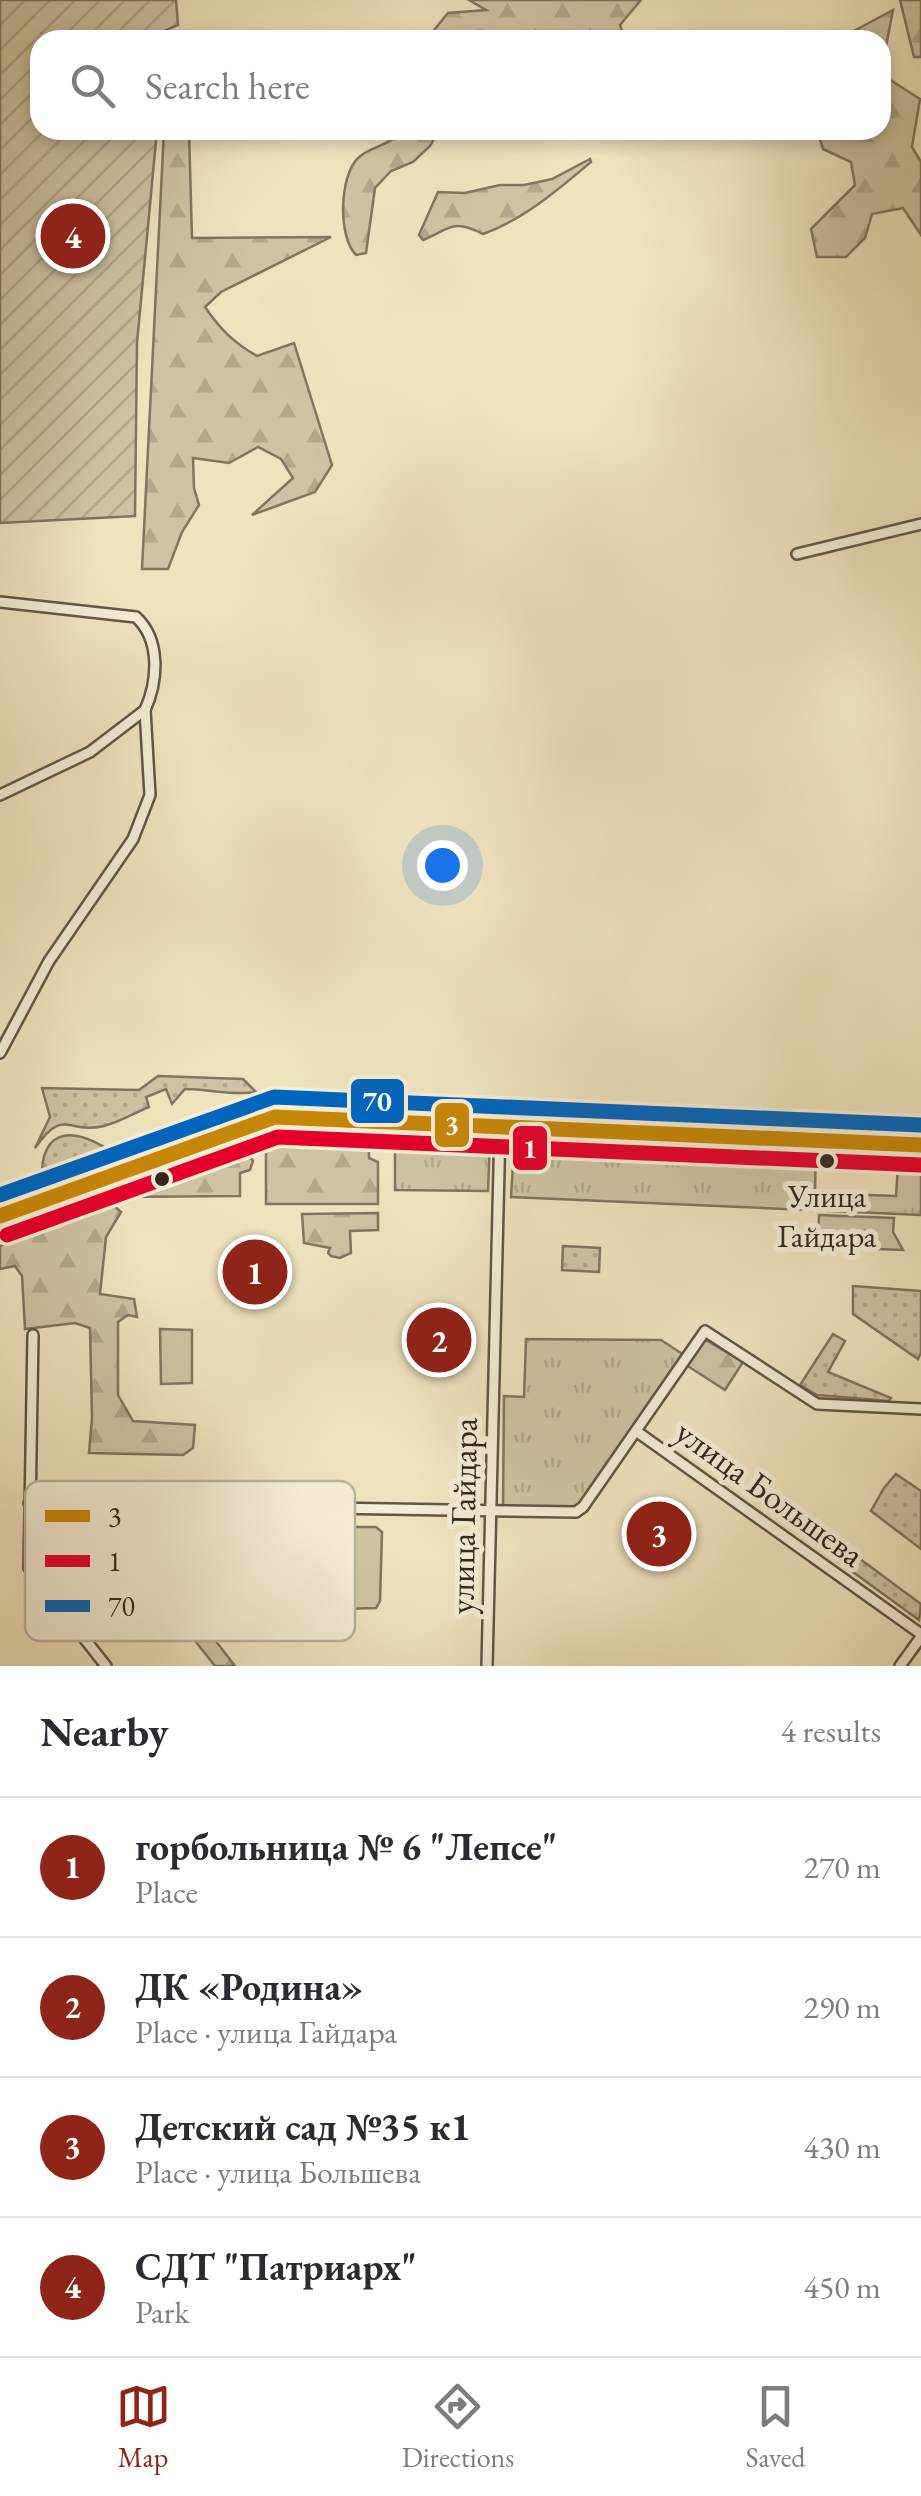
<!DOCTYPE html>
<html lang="en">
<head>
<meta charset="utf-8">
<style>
  :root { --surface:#fff; --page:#f2f2f3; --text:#2b2b33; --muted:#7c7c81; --line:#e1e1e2; --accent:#8f2418 }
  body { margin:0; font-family:"EB Garamond",serif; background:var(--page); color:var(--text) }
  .you { position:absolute; left:442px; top:865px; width:35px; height:35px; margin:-25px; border:8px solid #fff; border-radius:50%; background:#1a73e8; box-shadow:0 0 0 15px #1a73e833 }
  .badge { display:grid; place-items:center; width:65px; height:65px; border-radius:50%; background:var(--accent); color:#fff; font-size:32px; font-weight:700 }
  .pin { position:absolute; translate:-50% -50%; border:5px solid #fff; box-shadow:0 2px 10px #0006 }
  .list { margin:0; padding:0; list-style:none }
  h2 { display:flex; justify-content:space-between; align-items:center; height:130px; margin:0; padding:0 40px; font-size:42px }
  h2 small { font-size:32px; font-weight:400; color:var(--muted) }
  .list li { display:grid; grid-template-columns:65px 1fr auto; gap:30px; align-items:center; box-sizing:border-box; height:140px; padding:0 40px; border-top:2px solid var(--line) }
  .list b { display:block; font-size:38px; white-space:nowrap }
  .list p { margin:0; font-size:32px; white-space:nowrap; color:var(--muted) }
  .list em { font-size:32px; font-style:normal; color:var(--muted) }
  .icon { flex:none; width:55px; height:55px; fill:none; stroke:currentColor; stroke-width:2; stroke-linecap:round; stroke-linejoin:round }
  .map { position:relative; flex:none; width:921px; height:1666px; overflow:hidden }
  .search { position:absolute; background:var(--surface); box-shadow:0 5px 15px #0003; left:30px; right:30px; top:30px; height:110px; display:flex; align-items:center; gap:25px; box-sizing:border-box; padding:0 35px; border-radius:30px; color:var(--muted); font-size:38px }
  .sheet { height:690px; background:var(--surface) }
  nav { display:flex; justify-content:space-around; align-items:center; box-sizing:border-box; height:140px; border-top:2px solid var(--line); background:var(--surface); font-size:28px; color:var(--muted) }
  nav a { display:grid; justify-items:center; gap:5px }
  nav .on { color:var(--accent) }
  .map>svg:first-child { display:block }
</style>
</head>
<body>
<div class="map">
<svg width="921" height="1666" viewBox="0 0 921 1666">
  <defs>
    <pattern id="grass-dots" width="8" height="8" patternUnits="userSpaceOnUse" patternTransform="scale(2.5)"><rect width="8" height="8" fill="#cfc3a3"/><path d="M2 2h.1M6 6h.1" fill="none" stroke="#b2a88c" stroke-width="1.8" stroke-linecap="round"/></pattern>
    <pattern id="forest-firs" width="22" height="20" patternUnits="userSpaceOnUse" patternTransform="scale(2.5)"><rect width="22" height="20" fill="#cfc3a3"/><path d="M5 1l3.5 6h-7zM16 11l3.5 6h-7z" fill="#b2a88c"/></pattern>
    <pattern id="park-tufts" width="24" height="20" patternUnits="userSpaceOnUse" patternTransform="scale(2.5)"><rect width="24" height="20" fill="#cfc3a3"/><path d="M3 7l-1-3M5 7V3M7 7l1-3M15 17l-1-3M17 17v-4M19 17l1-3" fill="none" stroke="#b2a88c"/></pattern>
    <pattern id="garden-furrows" width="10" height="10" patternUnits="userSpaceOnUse" patternTransform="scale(2.5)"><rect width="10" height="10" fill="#cfc3a3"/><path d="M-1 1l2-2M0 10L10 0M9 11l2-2" fill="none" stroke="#b2a88c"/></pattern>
  </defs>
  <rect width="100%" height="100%" fill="#efe3be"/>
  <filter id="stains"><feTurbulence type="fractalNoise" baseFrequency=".002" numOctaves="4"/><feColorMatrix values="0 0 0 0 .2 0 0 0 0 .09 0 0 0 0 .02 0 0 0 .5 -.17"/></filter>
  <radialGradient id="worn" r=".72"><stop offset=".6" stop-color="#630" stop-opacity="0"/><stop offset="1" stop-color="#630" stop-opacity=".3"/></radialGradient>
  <!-- grass -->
  <g fill="url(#grass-dots)" stroke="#817560" stroke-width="2.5">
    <path d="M158 1076 243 1079 256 1092C234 1096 209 1089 185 1089L172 1104 166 1089 146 1097 149 1107C134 1113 120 1122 104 1126 68 1135 64 1106 35 1148L50 1117 42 1088 139 1090Z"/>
    <path d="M244 1105 254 1107 249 1112 42 1184C39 1131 68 1124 109 1150Z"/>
    <path d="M563 1246 600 1248 599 1272 562 1270Z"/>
    <path d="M853 1286 921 1291V1352L918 1359 853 1314Z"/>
    <path d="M833 1334 845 1341 828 1372 891 1398 889 1401 817 1395 800 1385Z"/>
    <path d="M896 1474 921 1491V1549L871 1511 884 1488Z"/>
    <path d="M833 1539 921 1604 919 1620 824 1551Z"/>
  </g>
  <!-- forest -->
  <g fill="url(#forest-firs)" stroke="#817560" stroke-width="2.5">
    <path d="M469 0H641L620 25 625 40H437L430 35 448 13 486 10Z"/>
    <path d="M900 0H921V57H914Z"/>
    <path d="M893 10 881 72V40H837Z"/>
    <path d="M881 74 920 99 912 147 921 162V235L903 208 872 214 865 238 846 257H817L811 229 855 185 851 162 823 149 817 130H881Z"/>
    <path d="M164 130H189L192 238 331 237 221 292 205 307C220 329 234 343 257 356L294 343 332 465 315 492 252 515 293 478 281 459 258 447 229 463 193 458 194 488 199 505 182 532 168 569H142Z"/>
    <path d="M405 130H439L430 146 413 162 391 171 375 188 366 253 356 255C338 237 339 177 358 158 369 147 389 146 405 130Z"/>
    <path d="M590 159 591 162C559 189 523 220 483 234 452 218 450 229 423 240L419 235 438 192 465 193 500 185H524L552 179Z"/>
    <path d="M377 1133V1147L369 1149V1158L378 1162V1204H266V1140L308 1134Z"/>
    <path d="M242 1146 253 1161 250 1170 240 1173V1196L122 1197 123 1185Z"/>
    <path d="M113 1205 121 1212 106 1237 100 1294 134 1299 137 1317 128 1315 118 1322V1395L133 1421 195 1425 193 1448 183 1455 89 1453 92 1418 90 1328 75 1323 25 1329 22 1276 15 1266 0 1269V1246L92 1207Z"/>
    <path d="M378 1213V1230L350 1231 351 1253 340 1258 331 1256 328 1253 330 1248 304 1243 302 1214Z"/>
    <path d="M819 1215 894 1218 893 1232 903 1250 818 1247Z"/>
    <path d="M701 1337 743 1362 725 1390 683 1363Z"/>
    <path d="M242 1515 238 1618 211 1585 188 1605 235 1666H215L150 1584 119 1597 112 1593 114 1516Z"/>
  </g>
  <!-- park -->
  <g fill="url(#park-tufts)" stroke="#817560" stroke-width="2.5">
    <path d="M395 1131 482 1134 490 1140 488 1191 395 1190Z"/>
    <path d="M515 1132 816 1146 815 1193 896 1196 899 1150 921 1151V1215L511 1197Z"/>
    <path d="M526 1339 661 1340 687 1357 580 1510 503 1512 504 1396 524 1397Z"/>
  </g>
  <!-- garden -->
  <path fill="url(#garden-furrows)" stroke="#817560" stroke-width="2.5" d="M0 0H176L178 25 166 30 165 40H40V130H157L137 343 135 516 0 523Z"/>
  <!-- pitch -->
  <g fill="#cfc3a3" stroke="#817560" stroke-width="2.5">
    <path d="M160 1329 192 1330V1383L161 1384Z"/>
    <path d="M348 1527H376L382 1532 380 1601 376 1608 342 1609 336 1603 340 1531Z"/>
  </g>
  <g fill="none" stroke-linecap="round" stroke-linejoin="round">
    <!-- minor casing -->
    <g stroke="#625646" stroke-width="14">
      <g id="minor">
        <path d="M797 554 921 524"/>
        <path d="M0 602 136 617C161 640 158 681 145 710L150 795 133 839 49 961 0 1053"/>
        <path d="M0 795 90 752 145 710"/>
        <path d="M33 1335 29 1568 106 1666"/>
        <path d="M636 1431 921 1634"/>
        <path d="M29 1503 576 1512 583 1507 705 1331 817 1404 921 1409"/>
        <path d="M487 1666 500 1127"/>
        <path d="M900 1666 921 1637"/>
      </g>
    </g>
    <!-- primary casing -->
    <g stroke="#33271e" stroke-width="19">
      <path id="primary" d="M0 1216 275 1117 921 1145"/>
    </g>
    <!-- minor -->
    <use href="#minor" stroke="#f5edd5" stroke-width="9"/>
    <!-- primary -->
    <use href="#primary" stroke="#efe3be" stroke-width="14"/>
    <!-- bus-1 casing -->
    <g stroke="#f5edd5" stroke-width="22">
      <path id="bus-1" d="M0 1216 275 1117 921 1145"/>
    </g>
    <!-- bus-2 casing -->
    <g stroke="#f5edd5" stroke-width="22">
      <path id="bus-2" d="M7 1235 278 1137 920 1165"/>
    </g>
    <!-- bus-3 casing -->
    <g stroke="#f5edd5" stroke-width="22">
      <path id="bus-3" d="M0 1195 274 1097 921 1125"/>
    </g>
    <!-- bus-1 -->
    <use href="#bus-1" stroke="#c68608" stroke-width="15"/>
    <!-- bus-2 -->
    <use href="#bus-2" stroke="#e4002b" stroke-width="15"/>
    <!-- bus-3 -->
    <use href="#bus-3" stroke="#0065bd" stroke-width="15"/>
  </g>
  <!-- markers -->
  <g fill="#33271e" stroke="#f5edd5" stroke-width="4">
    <circle cx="827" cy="1161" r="9"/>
    <circle cx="162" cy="1179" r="9"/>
  </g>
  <g text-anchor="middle" stroke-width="10" stroke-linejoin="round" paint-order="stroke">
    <!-- bus labels -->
    <g font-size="32" fill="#33271e" stroke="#f5edd5">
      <text x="827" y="1207">Улица<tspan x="827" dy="40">Гайдара</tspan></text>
    </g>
    <!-- street labels -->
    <g font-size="35" fill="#33271e" stroke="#f5edd5">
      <text transform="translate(770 1493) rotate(36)" y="12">улица Большева</text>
      <text transform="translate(463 1516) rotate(-89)" y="12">улица Гайдара</text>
    </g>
  </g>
  <!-- legend -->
  <rect x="25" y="1481" width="330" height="160" rx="15" fill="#f5edd5" stroke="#bbb29e" stroke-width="2.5"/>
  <rect x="45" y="1510" width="45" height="12" fill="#c68608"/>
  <rect x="45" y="1555" width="45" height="12" fill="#e4002b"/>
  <rect x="45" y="1600" width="45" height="12" fill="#0065bd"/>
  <g font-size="28" fill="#33271e">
    <text x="108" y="1526">3</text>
    <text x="108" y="1571">1</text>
    <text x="108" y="1616">70</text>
  </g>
  <g stroke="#f5edd5" stroke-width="4">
    <rect x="349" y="1077" width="57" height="48" rx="10" fill="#0065bd"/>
    <rect x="433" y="1101" width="38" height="48" rx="10" fill="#c68608"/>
    <rect x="511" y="1124" width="38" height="48" rx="10" fill="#e4002b"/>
  </g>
  <g font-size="28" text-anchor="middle" font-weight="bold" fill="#fff">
    <text x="377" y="1111">70</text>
    <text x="452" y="1134">3</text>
    <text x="530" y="1158">1</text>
  </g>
  <rect width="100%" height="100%" filter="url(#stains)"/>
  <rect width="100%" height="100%" fill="url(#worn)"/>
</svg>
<div class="you"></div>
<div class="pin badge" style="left:255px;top:1272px">1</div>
<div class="pin badge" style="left:439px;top:1340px">2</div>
<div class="pin badge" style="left:659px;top:1534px">3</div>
<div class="pin badge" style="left:73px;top:236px">4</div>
<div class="search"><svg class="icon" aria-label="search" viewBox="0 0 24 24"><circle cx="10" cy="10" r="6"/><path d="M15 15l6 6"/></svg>Search here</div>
</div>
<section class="sheet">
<h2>Nearby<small>4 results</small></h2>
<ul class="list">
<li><span class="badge">1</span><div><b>горбольница № 6 &quot;Лепсе&quot;</b><p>Place</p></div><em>270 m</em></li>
<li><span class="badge">2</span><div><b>ДК «Родина»</b><p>Place · улица Гайдара</p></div><em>290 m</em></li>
<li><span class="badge">3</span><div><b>Детский сад №35 к1</b><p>Place · улица Большева</p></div><em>430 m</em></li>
<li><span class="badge">4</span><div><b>СДТ &quot;Патриарх&quot;</b><p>Park</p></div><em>450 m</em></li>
</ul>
</section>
<nav>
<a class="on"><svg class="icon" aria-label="map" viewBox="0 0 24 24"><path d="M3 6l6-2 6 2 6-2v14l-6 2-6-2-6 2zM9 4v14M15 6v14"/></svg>Map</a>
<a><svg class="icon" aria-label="directions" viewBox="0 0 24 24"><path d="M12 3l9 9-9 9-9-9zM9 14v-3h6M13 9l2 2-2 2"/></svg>Directions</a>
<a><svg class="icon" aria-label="saved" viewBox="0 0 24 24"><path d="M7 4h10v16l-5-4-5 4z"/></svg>Saved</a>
</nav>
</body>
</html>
